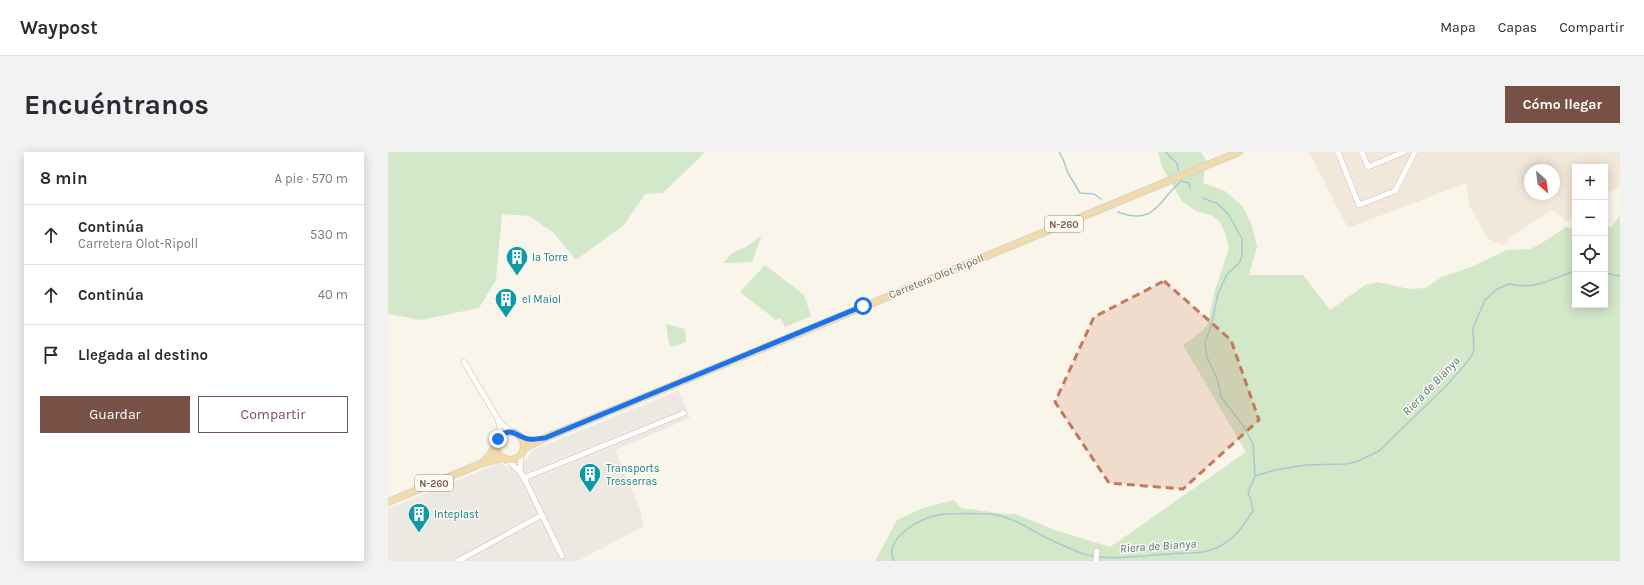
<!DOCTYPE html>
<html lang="es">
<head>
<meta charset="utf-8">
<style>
  :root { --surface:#fff; --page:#f2f2f3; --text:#2b2b33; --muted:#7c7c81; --line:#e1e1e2; --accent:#785146 }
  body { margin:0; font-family:Karla,sans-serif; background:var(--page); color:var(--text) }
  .controls { position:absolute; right:12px; top:12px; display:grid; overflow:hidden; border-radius:0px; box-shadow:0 2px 10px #0003 }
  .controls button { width:36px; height:36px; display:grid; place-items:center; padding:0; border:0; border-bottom:1px solid var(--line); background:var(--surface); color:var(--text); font:20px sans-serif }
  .compass { position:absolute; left:1136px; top:12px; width:36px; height:36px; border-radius:50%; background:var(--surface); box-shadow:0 2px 10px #0003; rotate:152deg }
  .stop { position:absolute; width:12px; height:12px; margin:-9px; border:3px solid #1a73e8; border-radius:50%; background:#fff }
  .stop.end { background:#1a73e8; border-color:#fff; box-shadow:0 1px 4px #0008 }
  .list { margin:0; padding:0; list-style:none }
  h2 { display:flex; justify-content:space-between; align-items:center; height:52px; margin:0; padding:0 16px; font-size:17px }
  h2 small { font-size:13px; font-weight:400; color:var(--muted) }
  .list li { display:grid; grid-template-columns:26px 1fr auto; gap:12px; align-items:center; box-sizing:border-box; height:60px; padding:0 16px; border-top:1px solid var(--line) }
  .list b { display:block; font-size:15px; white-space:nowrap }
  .list p { margin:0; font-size:13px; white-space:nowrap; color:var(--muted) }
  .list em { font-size:13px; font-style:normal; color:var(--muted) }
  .actions { display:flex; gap:8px; padding:12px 16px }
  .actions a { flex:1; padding:9px 0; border:1px solid var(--accent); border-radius:0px; text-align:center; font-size:14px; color:var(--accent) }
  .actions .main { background:var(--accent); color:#fff }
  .icon { flex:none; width:22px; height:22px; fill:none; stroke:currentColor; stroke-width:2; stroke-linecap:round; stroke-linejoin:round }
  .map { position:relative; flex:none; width:1232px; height:409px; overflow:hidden; border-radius:0px }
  header { display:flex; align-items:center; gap:24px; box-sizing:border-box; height:56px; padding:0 20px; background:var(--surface); border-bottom:1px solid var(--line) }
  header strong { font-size:19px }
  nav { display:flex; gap:22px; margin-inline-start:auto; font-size:14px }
  .intro { display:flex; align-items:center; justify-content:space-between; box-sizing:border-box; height:96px; padding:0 24px }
  h1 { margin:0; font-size:28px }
  .button { padding:10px 18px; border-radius:0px; background:var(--accent); color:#fff; font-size:14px; font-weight:700 }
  main { display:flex; gap:24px; padding:0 24px }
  aside { flex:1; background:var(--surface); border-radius:0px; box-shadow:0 2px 10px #0003 }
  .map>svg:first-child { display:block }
</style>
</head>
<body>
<header>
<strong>Waypost</strong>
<nav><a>Mapa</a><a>Capas</a><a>Compartir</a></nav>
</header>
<div class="intro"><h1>Encuéntranos</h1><a class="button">Cómo llegar</a></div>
<main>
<aside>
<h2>8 min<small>A pie · 570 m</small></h2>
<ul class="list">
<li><svg class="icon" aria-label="ahead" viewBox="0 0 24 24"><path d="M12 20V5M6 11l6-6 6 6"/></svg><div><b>Continúa</b><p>Carretera Olot-Ripoll</p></div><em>530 m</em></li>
<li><svg class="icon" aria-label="ahead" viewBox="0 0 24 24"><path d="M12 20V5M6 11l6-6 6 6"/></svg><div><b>Continúa</b></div><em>40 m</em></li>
<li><svg class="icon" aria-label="arrive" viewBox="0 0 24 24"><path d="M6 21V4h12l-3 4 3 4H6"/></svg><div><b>Llegada al destino</b></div></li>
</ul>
<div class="actions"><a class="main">Guardar</a><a>Compartir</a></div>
</aside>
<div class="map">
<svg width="1232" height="409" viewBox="0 0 1232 409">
  <rect width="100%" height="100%" fill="#faf5ea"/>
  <!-- residential -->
  <path fill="#f1e8d9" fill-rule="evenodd" d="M921 0H1232V34L1217 44V15H1187V64L1179 69 1164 58 1121 86 1114 93 1099 86 1081 53 1078 31 960 76ZM1142 18H1166V42H1142Z"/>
  <!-- industrial -->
  <path fill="#ece8e2" d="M291 239 302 266 227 298 252 357 256 374 190 409H0V357L112 311 121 315 138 309 145 298Z"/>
  <!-- green -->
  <g fill="#d3e7c9">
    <path d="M0 0H317L275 41 257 42 236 73 188 108 165 80 141 64 114 62 108 128 91 156 33 168 0 162Z"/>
    <path d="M770 0H813L818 8 815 31 837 39 855 55 864 73 869 94 868 99 861 123H915L942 158 977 133 990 130 1021 137 1037 136 1054 125 1083 115 1119 98 1142 97 1149 94 1178 75 1187 78V153H1217V72L1223 76 1232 63V409H487L509 368 535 356 566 348 573 356 617 362H628L667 378 722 395 858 300 795 193 814 179 820 172 826 141 841 96 837 81 832 70 823 63 808 59 794 49 774 15Z"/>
    <path d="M374 83 364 110 335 111 344 101 358 95Z"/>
    <path d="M377 113 416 143 423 164 397 175 392 166 388 168 352 140Z"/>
    <path d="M278 172 297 177 298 190 284 195 281 192Z"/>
  </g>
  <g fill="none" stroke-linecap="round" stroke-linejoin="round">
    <!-- stream -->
    <g stroke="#a7c9d3" stroke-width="1.5">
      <path d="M671 0 675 7 680 21 692 41 706 42 713 47"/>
      <path d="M778 0 783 6 789 11 790 18"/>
      <path d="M815 46 830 52 841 63 854 87V104L851 111 839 122 830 142 823 175 817 190 819 205 830 229 833 245 856 275 865 292 867 323"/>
      <path d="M730 60C767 74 770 49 793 29L801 31 802 36"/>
      <path d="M1217 121 1232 124"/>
      <path d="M506 409C495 386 532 366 550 363 562 361 596 361 608 363 625 366 640 376 655 384 669 391 684 398 699 403 725 409 756 403 783 402 798 400 813 403 828 396 847 387 854 376 865 359L863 348 860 341 867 324 887 318 917 313 957 312 968 310 991 299 1060 232 1075 215 1084 203 1086 198 1085 176 1097 148 1109 137 1121 132C1149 138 1162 127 1187 119"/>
    </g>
    <!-- minor casing -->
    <g stroke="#ccbeb1" stroke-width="6">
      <g id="minor">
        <path d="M950 0 971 53 1007 39 1027 0"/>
        <path d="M974 0 980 15 1016 0"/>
        <path d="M76 210 110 267 112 276 111 285"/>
        <path d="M110 268 123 280"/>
        <path d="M120 308 132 320 136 326 174 404"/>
        <path d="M132 320 133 304"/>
        <path d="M136 326 296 261"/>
        <path d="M70 409 154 363"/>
        <path d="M708 409 709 399"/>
      </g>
    </g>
    <!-- major casing -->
    <g stroke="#d8d2ce" stroke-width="8">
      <g id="major">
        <circle cx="122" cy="294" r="14"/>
        <path d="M137 296 157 286 851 0"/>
        <path d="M94 311 100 305 108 294"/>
        <path d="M0 350 92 312 115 306"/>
      </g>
    </g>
    <!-- minor -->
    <use href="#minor" stroke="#fff" stroke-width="5"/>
    <!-- major -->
    <use href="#major" stroke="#f2dbaa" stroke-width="6"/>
  </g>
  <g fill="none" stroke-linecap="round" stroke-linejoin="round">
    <!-- route -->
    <path stroke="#1a73e8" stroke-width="5" d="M110 287C123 272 129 286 141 287 146 288 152 286 157 286L475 154"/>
  </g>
  <!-- marked area -->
  <path fill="#c3795a" fill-opacity="0.2" stroke="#c3795a" stroke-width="3" stroke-dasharray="8 5" stroke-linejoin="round" d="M776 129 843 188 871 268 795 337 721 331 667 250 706 165Z"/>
  <!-- icons -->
  <defs>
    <g id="building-pin" transform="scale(1.15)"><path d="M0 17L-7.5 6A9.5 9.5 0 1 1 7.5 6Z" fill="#0f9aa8" stroke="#fdf9f0"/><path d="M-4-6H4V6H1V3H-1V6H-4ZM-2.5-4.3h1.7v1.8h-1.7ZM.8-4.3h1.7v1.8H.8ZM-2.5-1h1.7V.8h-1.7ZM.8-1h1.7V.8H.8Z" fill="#fff"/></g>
  </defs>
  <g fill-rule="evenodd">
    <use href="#building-pin" x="129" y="105"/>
    <use href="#building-pin" x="118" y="147"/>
    <use href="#building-pin" x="202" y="322"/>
    <use href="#building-pin" x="31" y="362"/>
  </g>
  <g text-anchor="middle" stroke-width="3" stroke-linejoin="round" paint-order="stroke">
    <!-- shield labels -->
    <g fill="#fdf9f0" stroke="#9c8c80" stroke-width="1">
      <rect x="657" y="64" width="38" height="16" rx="3"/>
      <rect x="27" y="323" width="38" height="16" rx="3"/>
    </g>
    <g font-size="10" font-weight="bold" fill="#735e50">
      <text x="676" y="76">N-260</text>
      <text x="46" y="335">N-260</text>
    </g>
    <!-- culture labels -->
    <g font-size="11" fill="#0d838f" stroke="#fdf9f0" text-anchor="start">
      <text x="144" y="109">la Torre</text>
      <text x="134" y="151">el Maiol</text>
      <text x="218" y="320">Transports<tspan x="218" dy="13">Tresserras</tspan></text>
      <text x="46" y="366">Inteplast</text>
    </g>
    <!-- street labels -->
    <g font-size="11" fill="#735e50" stroke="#fdf9f0">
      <text transform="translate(548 124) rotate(-22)" y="4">Carretera Olot-Ripoll</text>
    </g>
    <!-- water labels -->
    <g font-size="12" font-style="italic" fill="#4c7683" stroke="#fdf9f0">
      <text transform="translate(1043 234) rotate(-46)" y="4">Riera de Bianya</text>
      <text transform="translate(770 394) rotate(-4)" y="4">Riera de Bianya</text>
    </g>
  </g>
</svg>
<div class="controls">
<button>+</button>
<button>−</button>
<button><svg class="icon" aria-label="locate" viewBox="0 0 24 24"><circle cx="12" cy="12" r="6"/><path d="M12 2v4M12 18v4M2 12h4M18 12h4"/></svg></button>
<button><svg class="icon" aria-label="layers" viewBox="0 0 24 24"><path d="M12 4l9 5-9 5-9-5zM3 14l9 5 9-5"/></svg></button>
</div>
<svg class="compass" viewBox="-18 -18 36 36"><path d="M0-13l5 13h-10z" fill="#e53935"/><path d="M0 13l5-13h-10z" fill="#7c7c81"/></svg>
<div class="stop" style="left:475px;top:154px"></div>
<div class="stop end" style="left:110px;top:287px"></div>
</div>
</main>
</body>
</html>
